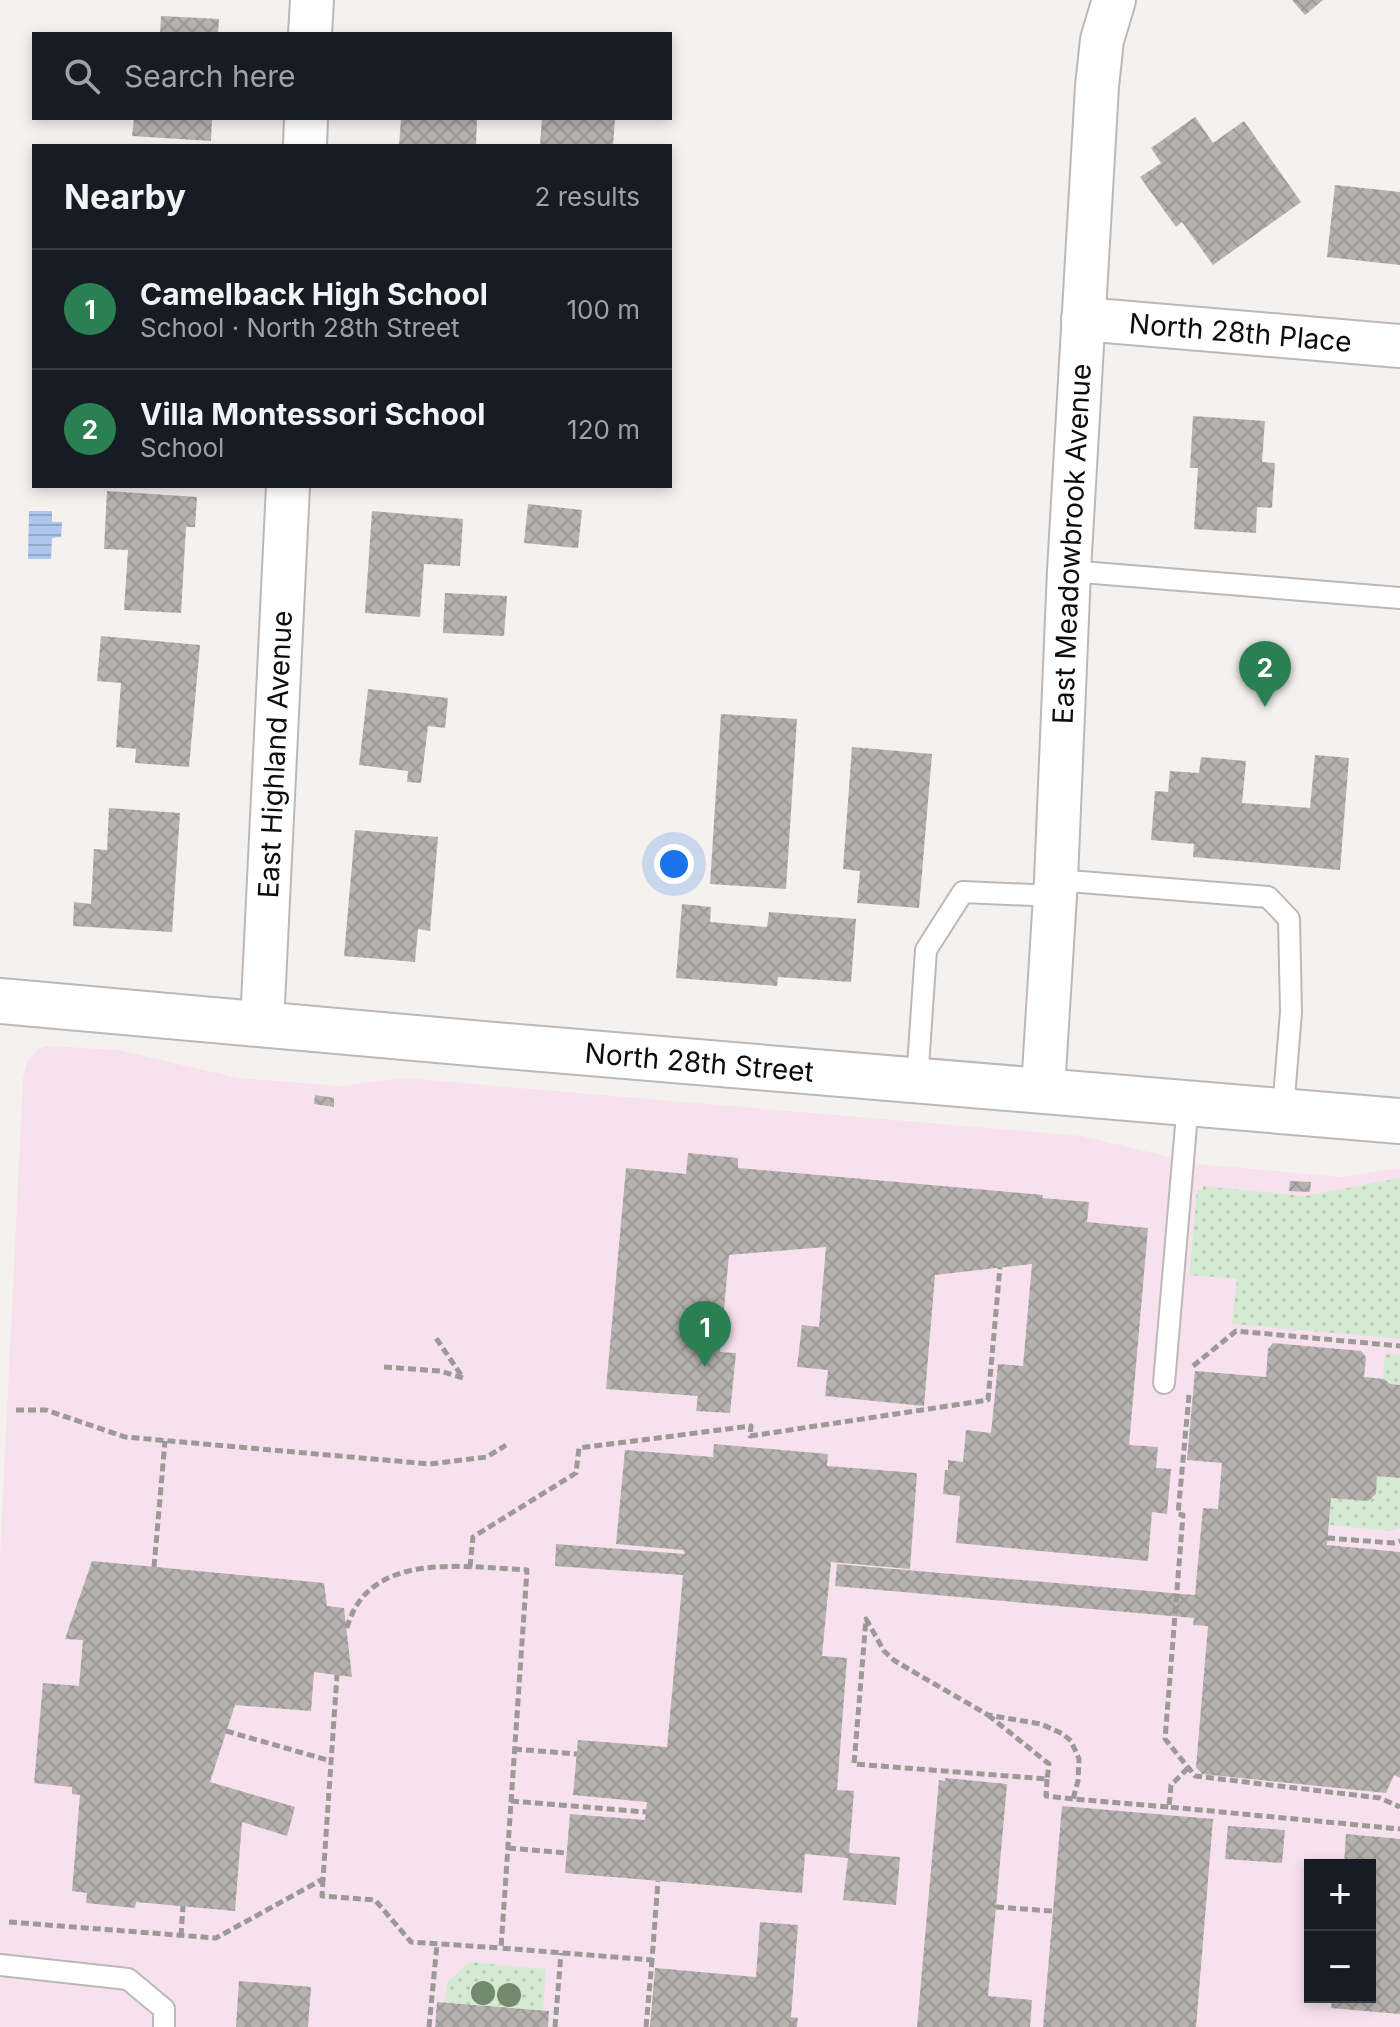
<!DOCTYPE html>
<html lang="en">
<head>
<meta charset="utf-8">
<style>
  :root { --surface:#171b24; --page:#242831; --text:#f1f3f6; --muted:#9ea1a6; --line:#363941; --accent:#2b8053 }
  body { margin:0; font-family:Inter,sans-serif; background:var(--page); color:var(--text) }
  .controls { position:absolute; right:24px; bottom:24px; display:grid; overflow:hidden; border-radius:0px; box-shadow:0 4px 12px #0003 }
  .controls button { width:72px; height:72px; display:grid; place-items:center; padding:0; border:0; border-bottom:2px solid var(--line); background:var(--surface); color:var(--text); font:40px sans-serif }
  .you { position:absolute; left:674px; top:864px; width:28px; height:28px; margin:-20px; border:6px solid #fff; border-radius:50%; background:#1a73e8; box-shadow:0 0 0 12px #1a73e833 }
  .badge { display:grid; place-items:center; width:52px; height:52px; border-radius:50%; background:var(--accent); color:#fff; font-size:26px; font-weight:700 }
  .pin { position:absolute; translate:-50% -66px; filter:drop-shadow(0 2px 4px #0008) }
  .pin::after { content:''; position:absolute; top:42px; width:28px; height:24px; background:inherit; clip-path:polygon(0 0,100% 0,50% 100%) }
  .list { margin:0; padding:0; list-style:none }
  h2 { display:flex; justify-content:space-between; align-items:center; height:104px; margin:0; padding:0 32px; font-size:34px }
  h2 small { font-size:26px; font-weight:400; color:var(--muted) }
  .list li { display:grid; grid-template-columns:52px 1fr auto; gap:24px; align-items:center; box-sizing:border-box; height:120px; padding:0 32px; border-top:2px solid var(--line) }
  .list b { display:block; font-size:30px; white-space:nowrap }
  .list p { margin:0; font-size:26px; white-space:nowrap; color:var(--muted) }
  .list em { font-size:26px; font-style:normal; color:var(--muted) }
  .icon { flex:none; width:44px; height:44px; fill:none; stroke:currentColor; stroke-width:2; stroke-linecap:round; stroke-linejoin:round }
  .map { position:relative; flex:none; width:1400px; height:2027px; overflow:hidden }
  .search { position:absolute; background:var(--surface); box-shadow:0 4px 12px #0003; left:32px; top:32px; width:640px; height:88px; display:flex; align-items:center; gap:20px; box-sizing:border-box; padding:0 28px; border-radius:0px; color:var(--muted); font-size:30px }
  .panel { position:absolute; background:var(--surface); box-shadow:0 4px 12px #0003; left:32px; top:144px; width:640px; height:344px; border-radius:0px }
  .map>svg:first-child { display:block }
</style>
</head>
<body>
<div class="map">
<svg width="1400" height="2027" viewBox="0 0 1400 2027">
  <defs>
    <pattern id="grass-dots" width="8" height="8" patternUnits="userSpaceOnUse" patternTransform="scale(2)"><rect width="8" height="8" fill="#d5ead2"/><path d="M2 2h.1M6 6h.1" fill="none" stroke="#b6c8b3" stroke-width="1.8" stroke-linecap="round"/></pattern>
    <pattern id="water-rules" width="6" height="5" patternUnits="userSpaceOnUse" patternTransform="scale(2)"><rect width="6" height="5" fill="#aec6ed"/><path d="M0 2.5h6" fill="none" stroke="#94a9ca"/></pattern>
    <pattern id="building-cross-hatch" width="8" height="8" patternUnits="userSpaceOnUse" patternTransform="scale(2)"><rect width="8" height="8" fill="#b6b2b0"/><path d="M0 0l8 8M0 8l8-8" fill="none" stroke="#9b9896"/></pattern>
  </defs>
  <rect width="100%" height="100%" fill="#f5f1ef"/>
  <!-- education -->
  <path fill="#f7e1ef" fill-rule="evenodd" d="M47 1046 118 1050 238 1078 341 1086 404 1078 1082 1136 1199 1164 1341 1177 1400 1168V2027H0V1557L23 1079 28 1060 38 1049ZM1310 1865H1370V1997H1310Z"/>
  <!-- grass -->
  <g fill="url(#grass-dots)">
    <path d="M1400 1178V1339L1232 1324 1237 1279 1189 1275 1197 1190 1203 1191V1186L1305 1196Z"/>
    <path d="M1385 1354 1400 1355V1385L1390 1384 1383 1379Z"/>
    <path d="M1377 1476 1400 1478V1528L1391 1531 1328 1525 1331 1498 1376 1494Z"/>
    <path d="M470 1962 546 1969 543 2011 445 2002 447 1982Z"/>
  </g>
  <!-- water -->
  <path fill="url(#water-rules)" d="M29 511H52V522H62L61 537 52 538 51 559H28Z"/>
  <!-- building -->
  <g fill="url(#building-cross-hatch)">
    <path d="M1292 0H1323L1305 15Z"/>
    <path d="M161 16 219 19 218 34H160Z"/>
    <path d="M1195 117 1213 143 1244 121 1301 202 1213 265 1182 222 1176 227 1140 177 1161 163 1151 148Z"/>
    <path d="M134 118H212L211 141 132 136Z"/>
    <path d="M401 118H477L476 146H399Z"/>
    <path d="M542 118H615L613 146H540Z"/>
    <path d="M1335 185 1400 192V265L1327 257Z"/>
    <path d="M1193 416 1265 421 1262 462 1275 463 1272 508 1257 507 1256 533 1194 529 1198 468H1190Z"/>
    <path d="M107 491 197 497 195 527H186L181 613 124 610 128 550 104 549Z"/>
    <path d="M528 504 582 510 578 548 524 543Z"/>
    <path d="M372 511 463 519 460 566 424 564 420 617 365 613Z"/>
    <path d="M445 593 507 596 504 636 443 633Z"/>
    <path d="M101 636 200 645 189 767 135 763 136 749 116 747 121 683 97 681Z"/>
    <path d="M368 689 448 698 445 728 428 726 421 783 407 782 408 771 359 765Z"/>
    <path d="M721 714 797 719 786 889 710 884Z"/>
    <path d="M852 747 932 754 919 908 857 903 860 871 843 869Z"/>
    <path d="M1315 755 1349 758 1340 870 1193 857 1194 844 1151 840 1155 791 1168 792 1170 771 1199 773 1201 757 1246 761 1242 803 1310 808Z"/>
    <path d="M109 808 180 813 172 932 73 926 74 902 91 904 94 849 107 850Z"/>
    <path d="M355 830 438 837 430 931 418 929 415 962 344 956Z"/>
    <path d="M682 904 711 907 710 922 767 927 769 912 856 919 851 982 778 977 777 986 676 978Z"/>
    <path d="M315 1095 334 1098V1107L314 1104Z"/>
    <path d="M688 1153 738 1158V1168L1043 1195 1042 1198 1089 1202 1087 1222 1148 1228 1129 1445 1158 1447 1156 1468 1171 1469 1167 1514 1152 1512 1148 1561 956 1543 960 1496 943 1494 945 1470H948V1460L963 1462 966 1430 991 1433 998 1364 1023 1366 1032 1264 935 1275 924 1406 825 1396 828 1370 797 1367 802 1325 819 1327 826 1247 729 1255 720 1352 736 1353 730 1413 696 1411 698 1396 606 1389 626 1168 686 1174Z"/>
    <path d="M1290 1181 1311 1182 1310 1192 1289 1191Z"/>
    <path d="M1273 1343 1361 1351 1366 1357 1364 1377 1384 1379 1390 1384 1400 1385V1478L1377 1476 1376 1494 1368 1501 1331 1498 1327 1545 1400 1552V1778L1394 1775 1386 1793 1202 1774 1196 1767 1208 1626 1193 1625 1194 1618 835 1586 837 1564 1195 1595 1203 1508 1218 1509 1222 1463 1187 1460 1195 1371 1266 1377 1268 1349Z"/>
    <path d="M714 1444 828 1454 827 1466 917 1473 910 1569 831 1562 822 1656 847 1658 837 1790 854 1791 849 1853 900 1857 896 1905 843 1900 848 1858 805 1854 802 1893 565 1873 570 1814 645 1820 647 1802 573 1795 578 1740 667 1747 683 1575 555 1566 556 1544 685 1554 683 1550 616 1544 625 1450 713 1457Z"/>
    <path d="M92 1561 324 1583 327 1606 344 1608 352 1677 314 1672 311 1711 235 1705 210 1782 295 1807 287 1836 242 1822 235 1911 136 1902 135 1908 86 1903 87 1893 72 1891 80 1795 72 1794V1787L34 1783 43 1683 79 1686 83 1640 65 1639Z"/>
    <path d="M945 1778 1007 1784 988 1996 1032 2000 1030 2027H917L939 1780 945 1781Z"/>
    <path d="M1062 1806 1213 1819 1196 2027H1043Z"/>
    <path d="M1228 1826 1285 1830 1282 1863 1225 1859Z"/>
    <path d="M1346 1834 1400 1839V2014L1331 2008 1332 1997H1370V1865H1344Z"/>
    <path d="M760 1922 798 1925 791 2017 798 2018 797 2027H650L655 1968 756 1977Z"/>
    <path d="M239 1981 311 1987 308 2027H236Z"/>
    <path d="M437 2002 549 2011 548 2027H435Z"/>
  </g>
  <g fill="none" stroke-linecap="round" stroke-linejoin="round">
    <!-- lane casing -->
    <g stroke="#bcb8b5" stroke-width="24">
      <g id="lane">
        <path d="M1069 571 1400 598"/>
        <path d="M1056 880 1268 897 1289 919 1291 1012 1283 1110"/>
        <path d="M917 1081 926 950 963 892 1055 896"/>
        <path d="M1164 1383 1188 1102"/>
        <path d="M0 1965 128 1979 164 2009V2027"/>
      </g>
    </g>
    <!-- street casing -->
    <g stroke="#bcb8b5" stroke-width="46">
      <g id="street">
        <path d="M310 34 312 0"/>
        <path d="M305 146 306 118"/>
        <path id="s1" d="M1083 319 1400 346"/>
        <path id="s2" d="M262 1024 288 486"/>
        <path id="s3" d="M1043 1089 1056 880 1069 571 1097 86 1102 40 1114 0"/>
      </g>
    </g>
    <!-- secondary casing -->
    <g stroke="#bcb8b5" stroke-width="48">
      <g id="secondary">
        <path id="s4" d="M0 1001 494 1045 1400 1121"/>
      </g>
    </g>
    <!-- path -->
    <g stroke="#9c9997" stroke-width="5" stroke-dasharray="8 4" stroke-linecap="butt">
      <path d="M1193 1366 1236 1331 1400 1346"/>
      <path d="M384 1367 440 1371 463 1378 436 1338"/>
      <path d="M1189 1395 1178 1514 1183 1515 1165 1739 1195 1776 1380 1798 1400 1807"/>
      <path d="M16 1410H46L125 1437 430 1464 487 1457 506 1445"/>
      <path d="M1327 1538 1393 1543 1400 1541"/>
      <path d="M154 1567 165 1441"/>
      <path d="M470 1567 473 1537 576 1473 579 1448 751 1426 750 1436 988 1400 1000 1267"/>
      <path d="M347 1628C368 1550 464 1567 527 1570L501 1948 652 1960 658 1881"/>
      <path d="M988 1715 1049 1764 1047 1779 854 1764 866 1619 884 1651 895 1661 988 1715 1041 1724 1063 1734 1071 1741 1079 1759 1078 1781 1073 1799 1169 1807"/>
      <path d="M226 1731 331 1761"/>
      <path d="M514 1749 577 1754"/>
      <path d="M1188 1768 1171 1785 1169 1807 1400 1829"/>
      <path d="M1047 1779 1046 1796 1073 1799"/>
      <path d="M511 1801 646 1812"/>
      <path d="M508 1848 567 1853"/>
      <path d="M323 1879 322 1896 375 1900 411 1942 501 1948"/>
      <path d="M996 1907 1052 1911"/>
      <path d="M9 1922 216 1938 323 1879 337 1675"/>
      <path d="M181 1936 183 1906"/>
      <path d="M429 2027 437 1944"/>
      <path d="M555 2027 561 1953"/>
      <path d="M646 2027 652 1960"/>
    </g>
    <!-- lane -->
    <use href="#lane" stroke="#fff" stroke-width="20"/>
    <!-- street -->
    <use href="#street" stroke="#fff" stroke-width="42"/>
    <!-- secondary -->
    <use href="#secondary" stroke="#fff" stroke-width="44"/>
  </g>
  <!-- trees -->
  <g fill="#738a6e">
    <circle cx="483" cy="1993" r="12"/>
    <circle cx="509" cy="1995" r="12"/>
  </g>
  <g text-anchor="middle" stroke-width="8" stroke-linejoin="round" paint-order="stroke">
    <!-- street labels -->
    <g font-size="28" fill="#0e0d0c" stroke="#fff">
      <text dy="10" stroke="none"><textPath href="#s1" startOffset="158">North 28th Place</textPath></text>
      <text dy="10" stroke="none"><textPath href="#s3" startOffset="546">East Meadowbrook Avenue</textPath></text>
      <text dy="10" stroke="none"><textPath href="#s2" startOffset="270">East Highland Avenue</textPath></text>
      <text dy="10" stroke="none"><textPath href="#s4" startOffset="702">North 28th Street</textPath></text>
    </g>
  </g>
</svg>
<div class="controls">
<button>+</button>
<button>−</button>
</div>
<div class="you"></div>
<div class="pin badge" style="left:705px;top:1367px">1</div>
<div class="pin badge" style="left:1265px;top:707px">2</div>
<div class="search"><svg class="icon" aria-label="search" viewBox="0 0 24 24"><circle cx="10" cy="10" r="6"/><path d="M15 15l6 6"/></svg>Search here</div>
<section class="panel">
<h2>Nearby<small>2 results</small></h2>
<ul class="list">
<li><span class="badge">1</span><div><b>Camelback High School</b><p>School · North 28th Street</p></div><em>100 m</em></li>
<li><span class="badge">2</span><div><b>Villa Montessori School</b><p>School</p></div><em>120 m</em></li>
</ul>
</section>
</div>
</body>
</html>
